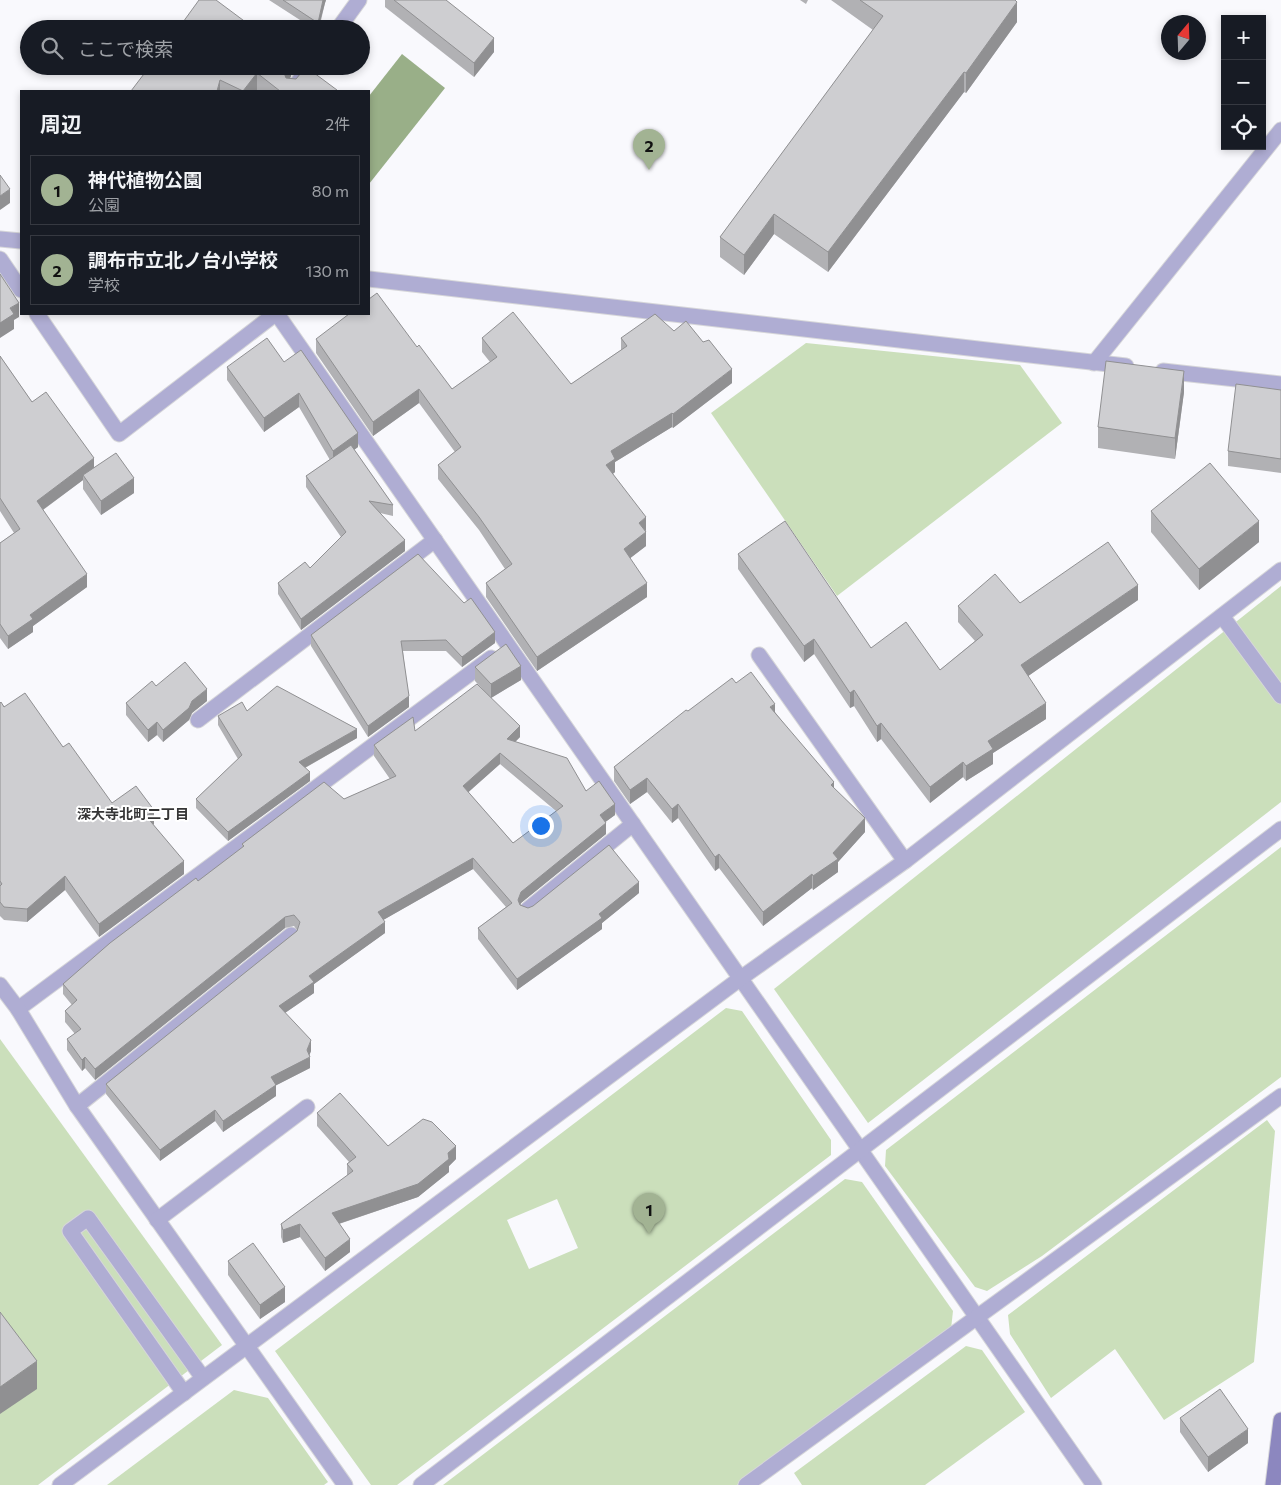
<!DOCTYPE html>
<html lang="ja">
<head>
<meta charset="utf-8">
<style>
  :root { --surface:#171b24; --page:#20242c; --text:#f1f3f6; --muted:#9ea1a6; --line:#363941; --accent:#a2b393 }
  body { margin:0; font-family:Commissioner,"Noto Sans JP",sans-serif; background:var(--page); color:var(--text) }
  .controls { position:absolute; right:15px; top:15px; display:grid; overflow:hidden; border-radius:0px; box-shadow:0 2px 8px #0003 }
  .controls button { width:45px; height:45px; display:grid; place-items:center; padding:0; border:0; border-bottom:1px solid var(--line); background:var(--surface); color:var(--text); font:25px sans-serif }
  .compass { position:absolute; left:1161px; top:15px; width:45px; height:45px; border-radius:50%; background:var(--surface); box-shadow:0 2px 8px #0003; rotate:19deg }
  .you { position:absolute; left:540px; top:825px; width:18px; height:18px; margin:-12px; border:4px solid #fff; border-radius:50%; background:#1a73e8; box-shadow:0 0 0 8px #1a73e833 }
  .badge { display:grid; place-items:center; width:32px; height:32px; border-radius:50%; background:var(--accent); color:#111; font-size:16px; font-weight:700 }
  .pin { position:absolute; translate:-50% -41px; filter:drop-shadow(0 1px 2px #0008) }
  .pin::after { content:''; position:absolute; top:26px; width:18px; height:15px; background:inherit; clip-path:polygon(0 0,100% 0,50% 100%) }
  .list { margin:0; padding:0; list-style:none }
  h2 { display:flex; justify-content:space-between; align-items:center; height:65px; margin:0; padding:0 20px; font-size:21px }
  h2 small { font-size:16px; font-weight:400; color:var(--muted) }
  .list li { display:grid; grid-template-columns:32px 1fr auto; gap:15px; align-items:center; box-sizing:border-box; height:70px; margin:0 10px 10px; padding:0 10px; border:1px solid var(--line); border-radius:0px }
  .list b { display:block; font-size:19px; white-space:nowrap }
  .list p { margin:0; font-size:16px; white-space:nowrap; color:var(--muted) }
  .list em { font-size:16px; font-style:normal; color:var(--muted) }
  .icon { flex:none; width:28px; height:28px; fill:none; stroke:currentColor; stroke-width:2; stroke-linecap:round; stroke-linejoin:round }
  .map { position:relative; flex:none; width:1281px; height:1485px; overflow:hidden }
  .search { position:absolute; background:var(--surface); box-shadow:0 2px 8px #0003; left:20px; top:20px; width:350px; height:55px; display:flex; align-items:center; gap:12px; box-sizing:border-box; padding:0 18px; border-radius:28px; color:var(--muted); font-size:19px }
  .panel { position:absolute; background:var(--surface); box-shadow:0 2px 8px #0003; left:20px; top:90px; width:350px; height:225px; border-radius:0px }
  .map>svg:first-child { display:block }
</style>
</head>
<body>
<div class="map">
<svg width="1281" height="1485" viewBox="0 0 1281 1485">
  <rect width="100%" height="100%" fill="#f9f9fd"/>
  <!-- green -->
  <g fill="#cbdfbb" fill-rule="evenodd">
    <path d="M806 343 1020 365 1062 423 837 596 711 413Z"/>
    <path d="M1281 586V802L868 1123 774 989Z"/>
    <path d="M1281 847V1077L1042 1256 987 1291 975 1287 885 1166 886 1150Z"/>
    <path d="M726 1008 742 1011 831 1140V1155L397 1485H371L275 1351ZM557 1199 578 1248 529 1269 507 1220Z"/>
    <path d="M0 1039 222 1345 38 1485H0Z"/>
    <path d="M1267 1120 1275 1131 1254 1362 1164 1420 1115 1349 1051 1398 1010 1334 1008 1315Z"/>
    <path d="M845 1179 862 1182 953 1311 951 1329 737 1485H443Z"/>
    <path d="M966 1346 982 1350 1025 1412 925 1485H802L794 1473Z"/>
    <path d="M234 1390 268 1398 328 1482 324 1485H107Z"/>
  </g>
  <!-- water -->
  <path fill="#99af88" d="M402 54 445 88 369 184V96Z"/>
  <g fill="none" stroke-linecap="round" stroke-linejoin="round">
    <!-- lane casing -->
    <g stroke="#d6d6d9" stroke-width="17">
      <g id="lane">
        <path d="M0 259 21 290"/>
        <path d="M37 314 119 434 275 314"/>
        <path d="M759 655 905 861"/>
        <path d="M198 720 435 540"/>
        <path d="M527 910 633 824"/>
        <path d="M18 1009 491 658"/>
        <path d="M77 1106 291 935"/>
        <path d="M184 1393 70 1231 88 1218 203 1378"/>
      </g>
    </g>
    <!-- street casing -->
    <g stroke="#d6d6d9" stroke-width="17">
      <g id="street">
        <path d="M338 29 359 0"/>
        <path d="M292 91 310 66"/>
        <path d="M0 239 21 241"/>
        <path d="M369 279 1126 366"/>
        <path d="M277 314 1094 1485"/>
        <path d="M1094 363 1281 130"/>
        <path d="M1163 371 1281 384"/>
        <path d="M1222 616 1281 696"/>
        <path d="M0 985 18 1009 77 1106 345 1485"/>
        <path d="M157 1220 307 1107"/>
        <path d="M60 1485 741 978 905 861 1281 570"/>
        <path d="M421 1485 1281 829"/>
        <path d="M746 1485 1281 1096"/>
      </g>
    </g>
    <!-- secondary casing -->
    <g stroke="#d6d6d9" stroke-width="17">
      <path id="secondary" d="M1273 1485 1281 1420"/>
    </g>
    <!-- lane -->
    <use href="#lane" stroke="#afadd3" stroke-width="15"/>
    <!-- street -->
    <use href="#street" stroke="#afadd3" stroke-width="15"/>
    <!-- secondary -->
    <use href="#secondary" stroke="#8c87bf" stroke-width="15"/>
  </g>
  <!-- wall -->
  <g fill="#b1b1b4" fill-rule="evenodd">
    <path d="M269 0H326L325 3 319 29H314Z"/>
    <path d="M385 0H446L494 52 474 77 385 7Z"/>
    <path d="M800 0H808L806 4Z"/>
    <path d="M831 0H1015L1017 22 966 93 964 92 828 272 774 234 744 275 720 257V237L873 30Z"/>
    <path d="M291 66V76L290 79 337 91H131Z"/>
    <path d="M482 338 571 384 621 350V338L732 383 673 428 672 427 615 462V472L613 474 646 530V546L630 558 647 597 537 671 486 597V583L505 569 479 530 438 479V465L455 452 419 403 373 436 316 353V339L417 347 452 389 490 362 482 352Z"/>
    <path d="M0 356 32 402 94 467 134 493 101 515 83 489V480L43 510 87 587 33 626V632L8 649 0 638V543L14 533 0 511Z"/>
    <path d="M284 362 358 447 354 450 393 505V516L380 513 405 551 301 630 278 594V583L310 568 341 537 306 487V476L330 460 299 407 264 432 227 380V367Z"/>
    <path d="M1281 390V473L1228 466V451Z"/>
    <path d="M1184 392 1175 459 1098 448V427Z"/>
    <path d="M1151 511 1259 542 1199 590 1151 532Z"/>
    <path d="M418 554 495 643 462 667 446 651H403L409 707 368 737 311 646V635Z"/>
    <path d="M738 554 871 648 940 670 975 641 958 622V606L1020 603 1138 600 1028 676 1046 719 993 753V764L966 781 963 777 930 803 881 739 877 742 854 706 850 708 814 654 804 662 738 569Z"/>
    <path d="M475 667 521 680 491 698 520 737 515 742 586 791 615 815 605 822 606 834 521 903 520 905 528 908 639 893 602 923V929L517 990 478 939V928L506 907 473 869 383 920 385 933 314 984V993L285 1013 311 1051 309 1055 310 1068 276 1085V1096L223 1132 215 1121 160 1161 106 1094V1084L297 931V930L294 926 285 928 95 1080 85 1068 82 1071 67 1050V1039L75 1034 65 1022V1011L72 1005 63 994V984L242 848V844L390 779 374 756V745L415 731 487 694 475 681ZM500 764 556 811 513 843 468 792Z"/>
    <path d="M736 683 775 712 834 788 865 832 838 862V872L813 890 812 888 763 926 719 868 715 871 678 818 672 823 647 792 630 804 614 781V767L688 711Z"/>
    <path d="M156 686 207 701 192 713 189 720 163 742 157 735 148 742 126 715V703Z"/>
    <path d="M0 703 63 747 112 803 154 824H153L184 874 99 937 65 890 27 922 4 920 0 916Z"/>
    <path d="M247 711 357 738 305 768 310 781 228 841 196 808V799L238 759 218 725V716Z"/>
    <path d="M317 1113 388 1146 456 1159 449 1166V1172L418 1197 339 1224 350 1252 325 1271 300 1237 283 1243 281 1237V1224L347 1176V1164L349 1162 317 1126Z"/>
    <path d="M228 1261 285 1302 260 1319 228 1275Z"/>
    <path d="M1180 1418 1248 1443 1208 1472 1180 1432Z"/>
  </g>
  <!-- shaded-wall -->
  <g fill="#909092">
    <path d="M323 0H326L325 3 318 29V23Z"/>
    <path d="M1017 2V22L966 93V73Z"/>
    <path d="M494 38V52L474 77V63Z"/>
    <path d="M285 66H291V76L283 90V70Z"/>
    <path d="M964 72V92L828 272V252Z"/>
    <path d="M257 73V91H243Z"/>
    <path d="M220 80V91H217Z"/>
    <path d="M10 189V203L0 210V196Z"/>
    <path d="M774 214V234L744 275V255Z"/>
    <path d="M19 303V317L14 320V329L0 338V323L10 308Z"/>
    <path d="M732 369V383L673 428V414Z"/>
    <path d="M1184 371V392L1175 459V438Z"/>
    <path d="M419 389V403L373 436V422Z"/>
    <path d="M299 393V407L264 432V418Z"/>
    <path d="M672 413V427L615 462V472L606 479V465L611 451Z"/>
    <path d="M358 433V447L333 465V451Z"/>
    <path d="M94 458V471L83 475V480L37 514V501Z"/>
    <path d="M134 478V493L101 515V501Z"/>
    <path d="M646 517V530L639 536V523Z"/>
    <path d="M1259 521V542L1199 590V569Z"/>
    <path d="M646 532V546L624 563V549Z"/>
    <path d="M405 540V551L301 630V619Z"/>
    <path d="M87 574V587L33 626V632L8 649V636L30 615Z"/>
    <path d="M647 583V597L537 671V657Z"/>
    <path d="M1138 585V600L1021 681V665Z"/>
    <path d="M495 632V643L462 667V657Z"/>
    <path d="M814 639V654L804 662V646Z"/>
    <path d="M521 666V680L491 698V684Z"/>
    <path d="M207 689V701L192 713 189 720 163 742V730L192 701Z"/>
    <path d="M854 690V706L850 708V693Z"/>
    <path d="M409 696V707L368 737V726Z"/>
    <path d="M1046 703V719L993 753V764L966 781V766L988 741Z"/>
    <path d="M775 704V717L770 707Z"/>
    <path d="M157 722V735L148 742V730Z"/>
    <path d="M881 723V739L877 742V726Z"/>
    <path d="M520 726V737L507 750V739Z"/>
    <path d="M357 729V738L299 771V762Z"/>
    <path d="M500 753V764L463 797V786Z"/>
    <path d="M963 762V777L930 803V787Z"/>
    <path d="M310 772V781L228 841V832Z"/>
    <path d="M647 778V792L630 804V790Z"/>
    <path d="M834 782V795L831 785Z"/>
    <path d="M615 804V815L600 826V815Z"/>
    <path d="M678 804V818L672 823V809Z"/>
    <path d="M154 810V824L146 829V816Z"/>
    <path d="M865 818V832L838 862V872L813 890V876L833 853Z"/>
    <path d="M606 823V834L521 903 518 911V900L521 892Z"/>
    <path d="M719 854V868L715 871V857Z"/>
    <path d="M473 858V869L378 923V912Z"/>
    <path d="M184 861V874L99 937V924Z"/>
    <path d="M812 874V888L763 926V912Z"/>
    <path d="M65 876V890L27 922V909Z"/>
    <path d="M639 882V893L602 923V929L517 990V979Z"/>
    <path d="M285 917V928L95 1080V1069Z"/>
    <path d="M385 922V933L314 984V993L279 1017V1006L309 976Z"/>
    <path d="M311 1040V1051L308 1059 310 1057V1068L271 1088V1077L307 1050Z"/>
    <path d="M85 1057V1068L82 1071V1060Z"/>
    <path d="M276 1085V1096L223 1132V1121Z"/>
    <path d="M215 1110V1121L160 1161V1150Z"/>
    <path d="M456 1146V1159L449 1166V1172L418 1197 332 1226V1213L448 1153Z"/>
    <path d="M300 1224V1237L283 1243V1230Z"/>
    <path d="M350 1239V1252L325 1271V1258Z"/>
    <path d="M285 1287V1302L260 1319V1305Z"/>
    <path d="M37 1361V1389L0 1414V1387Z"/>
    <path d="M1248 1429V1443L1208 1472V1457Z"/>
  </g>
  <!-- building -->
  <g fill="#ceced1" stroke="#909092" fill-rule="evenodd">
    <path d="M199 0H216L255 29H178Z"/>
    <path d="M283 0H323L318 23Z"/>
    <path d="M394 0H446L494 38 474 63Z"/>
    <path d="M860 0H1015L1017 2 966 73 964 72 828 252 774 214 744 255 720 237 883 16Z"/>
    <path d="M150 66H285L283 70 286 78 296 79 306 67 337 90V91H280L257 73 243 91 220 80 217 91H131Z"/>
    <path d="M0 175 10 189 0 196Z"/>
    <path d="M0 274 19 303 10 308 14 314 0 323Z"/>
    <path d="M377 293 417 347 419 345 452 389 497 357 482 338 513 312 571 384 627 346 621 338 655 314 674 331 686 321 703 342 709 340 732 369 673 414 672 413 611 451 615 459 606 465 646 517 639 523 646 532 624 549 647 583 537 657 486 583 512 564 479 517 438 465 461 447 419 389 373 422 316 339 349 314H369V299Z"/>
    <path d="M267 338 284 362 301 350 358 433 333 451 299 393 264 418 227 367Z"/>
    <path d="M0 356 32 402 46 392 94 458 37 501 87 574 30 615 33 619 8 636 0 624V543L20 529 0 498Z"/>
    <path d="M1106 361 1184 371 1175 438 1098 427Z"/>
    <path d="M1236 384 1281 390V459L1228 451Z"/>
    <path d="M351 445 393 505 369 501 405 540 301 619 278 583 305 562 310 568 346 532 306 476Z"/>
    <path d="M116 453 134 478 101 501 83 475Z"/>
    <path d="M1210 463 1259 521 1199 569 1151 511Z"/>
    <path d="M785 521 871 648 906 622 940 670 983 635 958 606 995 574 1020 603 1108 542 1138 585 1021 665 1046 703 988 741 993 749 966 766 963 762 930 787 881 723 877 726 854 690 850 693 814 639 804 646 738 554Z"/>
    <path d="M418 554 464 603 471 598 495 632 462 657 446 640 401 641 409 696 368 726 311 635Z"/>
    <path d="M506 644 521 666 491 684 475 667Z"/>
    <path d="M185 662 207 689 192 701 189 708 163 730 157 722 148 730 126 703 152 681 156 686Z"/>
    <path d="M751 672 775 704 770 707 834 782 831 785 865 818 833 853 838 859 813 876 812 874 763 912 719 854 715 857 678 804 672 809 647 778 630 790 614 767 686 710 688 711 732 678 736 683Z"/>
    <path d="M477 684 520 726 507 739 567 758 586 791 599 781 615 804 600 815 606 823 521 892 518 900 520 905 528 908 533 906 609 845 639 882 599 914 602 918 517 979 478 928 512 903 473 858 378 912 385 922 309 976 314 982 279 1006 311 1040 307 1050 310 1057 271 1077 276 1085 223 1121 215 1110 160 1150 106 1084 297 931 300 922 294 915 285 917 95 1069 85 1057 82 1060 67 1039 81 1029 65 1011 77 1000 63 984 110 943 196 878 198 881 244 846 242 844 324 782 344 799 396 776 374 745 413 717 415 731ZM500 753 563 806 513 843 463 786Z"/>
    <path d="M277 686 357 729 299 762 310 772 228 832 196 799 242 755 218 716 242 702 247 711Z"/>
    <path d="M25 693 63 747 69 743 112 803 136 786 154 810 146 816 184 861 99 924 65 876 27 909 4 907 0 902V886L2 884 0 881V703L1 702 4 707Z"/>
    <path d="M340 1093 388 1146 423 1119 432 1122 456 1146 448 1153 449 1159 418 1184 332 1213 350 1239 325 1258 300 1224 283 1230 281 1224 353 1171 347 1164 356 1157 317 1113Z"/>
    <path d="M253 1243 285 1287 260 1305 228 1261Z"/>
    <path d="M0 1312 37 1361 0 1387Z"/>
    <path d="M1220 1389 1248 1429 1208 1457 1180 1418Z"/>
  </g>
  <g text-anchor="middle" stroke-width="4" stroke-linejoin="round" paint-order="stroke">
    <!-- neighbourhood labels -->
    <g font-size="14" font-weight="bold" fill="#353536" stroke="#fff">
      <text x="133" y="819">深大寺北町二丁目</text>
    </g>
  </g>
</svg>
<div class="controls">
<button>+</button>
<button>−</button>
<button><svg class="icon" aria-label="locate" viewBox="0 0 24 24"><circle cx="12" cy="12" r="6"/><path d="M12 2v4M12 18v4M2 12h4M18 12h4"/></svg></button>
</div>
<svg class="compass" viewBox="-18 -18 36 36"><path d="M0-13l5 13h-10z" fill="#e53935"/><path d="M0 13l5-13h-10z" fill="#9ea1a6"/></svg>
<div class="you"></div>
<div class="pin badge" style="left:649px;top:1234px">1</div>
<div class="pin badge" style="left:649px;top:170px">2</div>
<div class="search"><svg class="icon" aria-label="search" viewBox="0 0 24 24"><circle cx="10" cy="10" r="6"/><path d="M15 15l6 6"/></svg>ここで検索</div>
<section class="panel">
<h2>周辺<small>2件</small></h2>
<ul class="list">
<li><span class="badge">1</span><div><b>神代植物公園</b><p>公園</p></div><em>80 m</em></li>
<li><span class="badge">2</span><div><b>調布市立北ノ台小学校</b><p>学校</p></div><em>130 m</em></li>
</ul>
</section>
</div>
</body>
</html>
